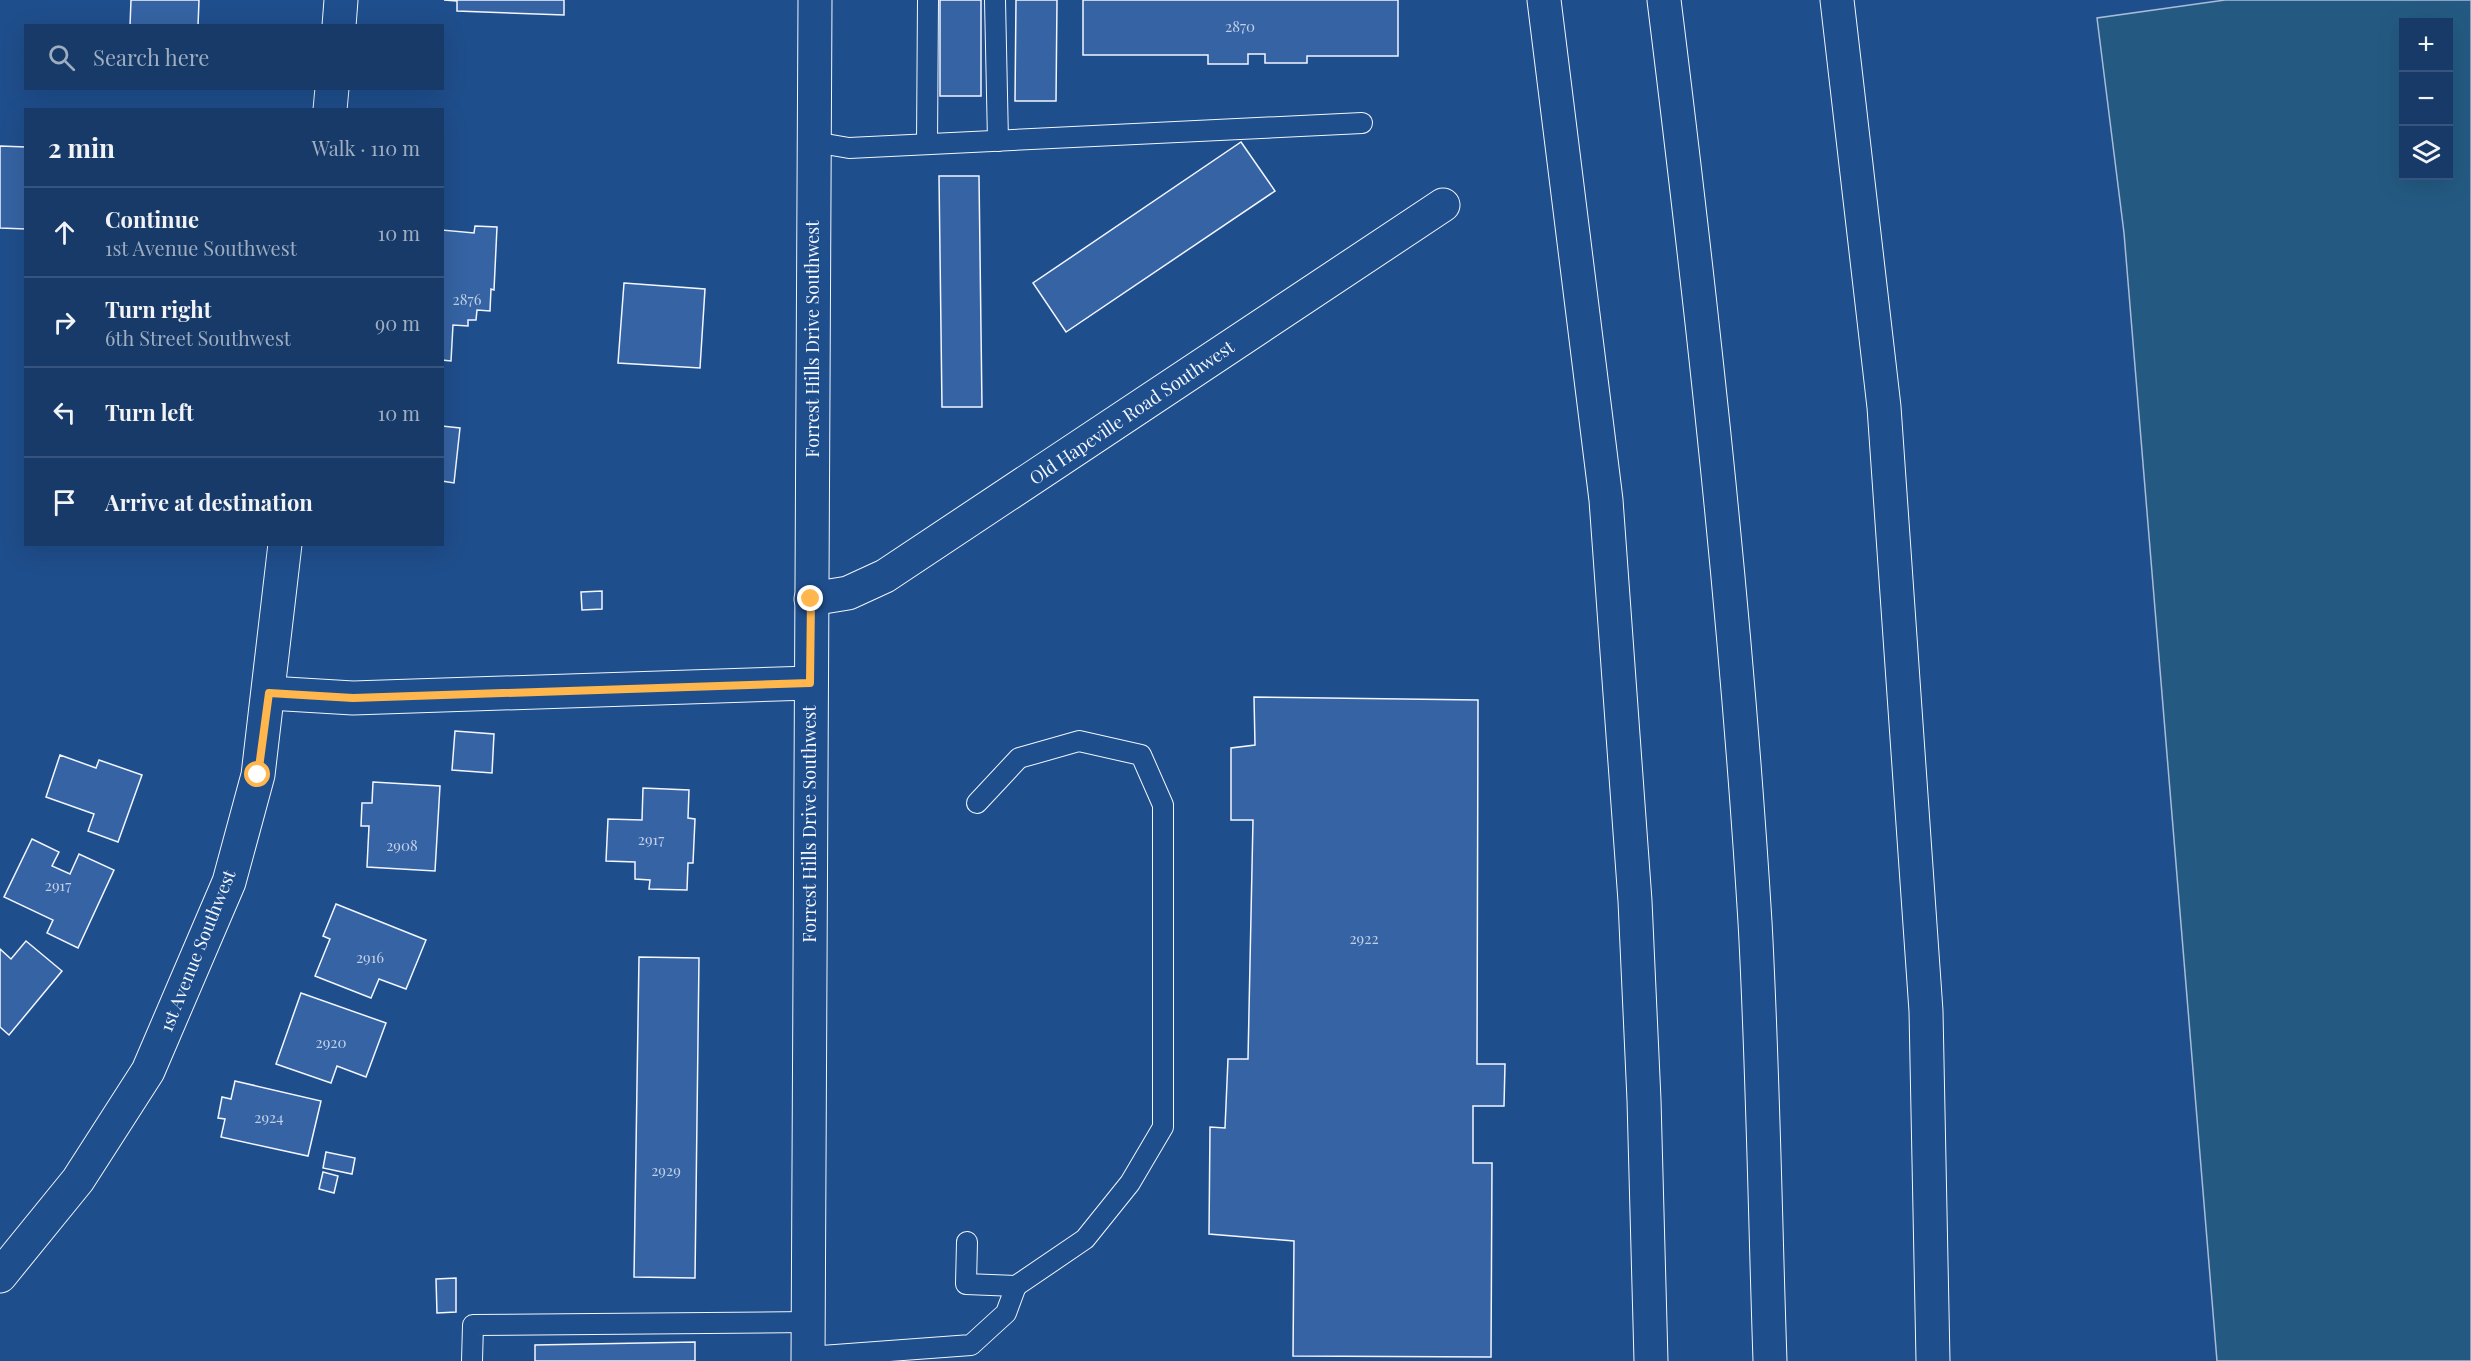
<!DOCTYPE html>
<html lang="en">
<head>
<meta charset="utf-8">
<style>
  :root { --surface:#173a69; --page:#244571; --text:#f1f3f6; --muted:#9eadc0; --line:#36547d }
  body { margin:0; font-family:"Playfair Display",serif; background:var(--page); color:var(--text) }
  .controls { position:absolute; right:18px; top:18px; display:grid; overflow:hidden; border-radius:0px; box-shadow:0 6px 24px #0002 }
  .controls button { width:54px; height:54px; display:grid; place-items:center; padding:0; border:0; border-bottom:2px solid var(--line); background:var(--surface); color:var(--text); font:30px sans-serif }
  .stop { position:absolute; width:18px; height:18px; margin:-14px; border:4px solid #ffb74d; border-radius:50%; background:#fff }
  .stop.end { background:#ffb74d; border-color:#fff; box-shadow:0 2px 6px #0008 }
  .list { margin:0; padding:0; list-style:none }
  h2 { display:flex; justify-content:space-between; align-items:center; height:78px; margin:0; padding:0 24px; font-size:26px }
  h2 small { font-size:20px; font-weight:400; color:var(--muted) }
  .list li { display:grid; grid-template-columns:39px 1fr auto; gap:18px; align-items:center; box-sizing:border-box; height:90px; padding:0 24px; border-top:2px solid var(--line) }
  .list b { display:block; font-size:22px; white-space:nowrap }
  .list p { margin:0; font-size:20px; white-space:nowrap; color:var(--muted) }
  .list em { font-size:20px; font-style:normal; color:var(--muted) }
  .icon { flex:none; width:33px; height:33px; fill:none; stroke:currentColor; stroke-width:2; stroke-linecap:round; stroke-linejoin:round }
  .map { position:relative; flex:none; width:2471px; height:1361px; overflow:hidden }
  .search { position:absolute; background:var(--surface); box-shadow:0 6px 24px #0002; left:24px; top:24px; width:420px; height:66px; display:flex; align-items:center; gap:15px; box-sizing:border-box; padding:0 21px; border-radius:0px; color:var(--muted); font-size:22px }
  .panel { position:absolute; background:var(--surface); box-shadow:0 6px 24px #0002; left:24px; top:108px; width:420px; height:438px; border-radius:0px }
  .map>svg:first-child { display:block }
</style>
</head>
<body>
<div class="map">
<svg width="2471" height="1361" viewBox="0 0 2471 1361">
  <rect width="100%" height="100%" fill="#1f4e8c"/>
  <!-- green -->
  <path fill="#245a82" stroke="#a8bbd7" stroke-width="1.5" fill-rule="evenodd" d="M2225 0H2471V1361H2217L2124 233 2097 18ZM2404 22H2448V176H2404Z"/>
  <!-- building -->
  <g fill="#3563a3" stroke="#f2f6ff" stroke-width="1.5">
    <path d="M131 0H199L198 26H130Z"/>
    <path d="M444 0H564V15L457 11V1Z"/>
    <rect x="940" y="0" width="41" height="96"/>
    <path d="M1016 0H1057L1056 101H1015Z"/>
    <path d="M1083 0H1398V56H1307V63H1265V54H1248V64H1208V55H1083Z"/>
    <path d="M1241 142 1275 191 1066 332 1033 283Z"/>
    <path d="M0 146 26 147V229L0 228Z"/>
    <path d="M939 176H979L982 407H942Z"/>
    <path d="M475 226 497 227 494 290 491 289 490 311 477 310 476 320H468V326L453 325 451 361 442 360V230L474 233Z"/>
    <path d="M624 283 705 289 700 368 618 363Z"/>
    <path d="M442 426 460 428 454 483 442 481Z"/>
    <path d="M602 591V609L582 610 581 592Z"/>
    <path d="M1254 697 1478 700 1477 1064H1505L1504 1106H1473V1163H1492L1491 1357 1293 1356 1294 1241 1209 1234 1210 1127 1225 1128 1228 1059H1248L1253 820H1231V748L1255 745Z"/>
    <path d="M455 731 494 734 492 773 452 770Z"/>
    <path d="M60 755 96 768 99 760 142 775 118 842 88 831 94 814 46 797Z"/>
    <path d="M373 782 440 786 435 871 367 867 369 826H361L362 803H372Z"/>
    <path d="M643 788 689 790 688 818 695 819 693 863H688L687 890 649 889 650 880 635 879V862L606 861 608 819 642 820Z"/>
    <path d="M32 839 59 852 52 866 70 874 79 854 114 870 78 948 47 933 53 920 4 897Z"/>
    <path d="M336 904 426 940 406 989 379 979 371 998 315 976 330 939 323 936Z"/>
    <path d="M26 941 62 971 9 1035 0 1027V949L11 959Z"/>
    <path d="M639 957 699 958 695 1278 634 1277Z"/>
    <path d="M301 993 386 1023 366 1077 337 1066 331 1083 276 1064Z"/>
    <path d="M235 1081 321 1101 308 1156 221 1137 225 1119 218 1118 222 1097 231 1099Z"/>
    <path d="M326 1152 355 1158 352 1174 323 1168Z"/>
    <path d="M323 1172 338 1176 334 1193 319 1189Z"/>
    <path d="M456 1278V1312L437 1313 436 1279Z"/>
    <path d="M695 1342V1361H535V1345Z"/>
  </g>
  <g fill="none" stroke-linecap="round" stroke-linejoin="round">
    <!-- lane casing -->
    <g stroke="#f2f6ff" stroke-width="22">
      <g id="lane">
        <path d="M995 0 998 141"/>
        <path d="M814 142 849 148 1362 123"/>
        <path d="M927 144 928 0"/>
        <path d="M967 1242 966 1284 1016 1286 1085 1239 1130 1183 1163 1127V805L1141 755 1079 741 1019 758 977 803"/>
        <path d="M808 1357 971 1345 1006 1313 1016 1286"/>
        <path d="M472 1361 473 1325 808 1322"/>
      </g>
    </g>
    <!-- street casing -->
    <g stroke="#f2f6ff" stroke-width="35">
      <g id="street">
        <path d="M339 26 341 0"/>
        <path d="M330 110 332 88"/>
        <path d="M811 599 848 593 885 576 1443 205"/>
        <path d="M269 693 353 698 810 683"/>
        <path d="M0 1276 78 1180 148 1071 229 882 258 775 285 544"/>
        <path d="M808 1361 815 0"/>
      </g>
    </g>
    <!-- highway casing -->
    <g stroke="#f2f6ff" stroke-width="35">
      <g id="highway">
        <path d="M1544 0 1606 500 1635 901 1644 1100 1651 1361"/>
        <path d="M1664 0C1702 307 1736 613 1755 922 1763 1068 1765 1215 1770 1361"/>
        <path d="M1837 0 1884 407 1926 1011 1933 1361"/>
      </g>
    </g>
    <!-- lane -->
    <use href="#lane" stroke="#1f4e8c" stroke-width="20"/>
    <!-- street -->
    <use href="#street" stroke="#1f4e8c" stroke-width="33"/>
    <!-- highway -->
    <use href="#highway" stroke="#1f4e8c" stroke-width="33"/>
  </g>
  <g fill="none" stroke-linecap="round" stroke-linejoin="round">
    <!-- route -->
    <path stroke="#ffb74d" stroke-width="8" d="M258 775 269 693 353 698 810 683 811 599"/>
  </g>
  <g text-anchor="middle" stroke-width="4.5" stroke-linejoin="round" paint-order="stroke">
    <!-- number labels -->
    <g font-size="15" fill="#c3d1e8">
      <text x="1240" y="32">2870</text>
      <text x="467" y="305">2876</text>
      <text x="651" y="845">2917</text>
      <text x="402" y="851">2908</text>
      <text x="58" y="891">2917</text>
      <text x="1364" y="944">2922</text>
      <text x="370" y="963">2916</text>
      <text x="331" y="1048">2920</text>
      <text x="269" y="1123">2924</text>
      <text x="666" y="1176">2929</text>
    </g>
    <!-- street labels -->
    <g font-size="18" fill="#f2f6ff" stroke="#1f4e8c">
      <text transform="translate(813 339) rotate(-90)" y="6">Forrest Hills Drive Southwest</text>
      <text transform="translate(1132 413) rotate(-34)" y="6">Old Hapeville Road Southwest</text>
      <text transform="translate(810 824) rotate(-90)" y="6">Forrest Hills Drive Southwest</text>
      <text transform="translate(198 951) rotate(-68)" y="6">1st Avenue Southwest</text>
    </g>
  </g>
</svg>
<div class="controls">
<button>+</button>
<button>−</button>
<button><svg class="icon" aria-label="layers" viewBox="0 0 24 24"><path d="M12 4l9 5-9 5-9-5zM3 14l9 5 9-5"/></svg></button>
</div>
<div class="stop" style="left:258px;top:775px"></div>
<div class="stop end" style="left:811px;top:599px"></div>
<div class="search"><svg class="icon" aria-label="search" viewBox="0 0 24 24"><circle cx="10" cy="10" r="6"/><path d="M15 15l6 6"/></svg>Search here</div>
<section class="panel">
<h2>2 min<small>Walk · 110 m</small></h2>
<ul class="list">
<li><svg class="icon" aria-label="ahead" viewBox="0 0 24 24"><path d="M12 20V5M6 11l6-6 6 6"/></svg><div><b>Continue</b><p>1st Avenue Southwest</p></div><em>10 m</em></li>
<li><svg class="icon" aria-label="right" viewBox="0 0 24 24"><path d="M7 20v-9h11M14 6l5 5-5 5"/></svg><div><b>Turn right</b><p>6th Street Southwest</p></div><em>90 m</em></li>
<li><svg class="icon" aria-label="left" viewBox="0 0 24 24"><path d="M17 20v-9H6M10 6l-5 5 5 5"/></svg><div><b>Turn left</b></div><em>10 m</em></li>
<li><svg class="icon" aria-label="arrive" viewBox="0 0 24 24"><path d="M6 21V4h12l-3 4 3 4H6"/></svg><div><b>Arrive at destination</b></div></li>
</ul>
</section>
</div>
</body>
</html>
